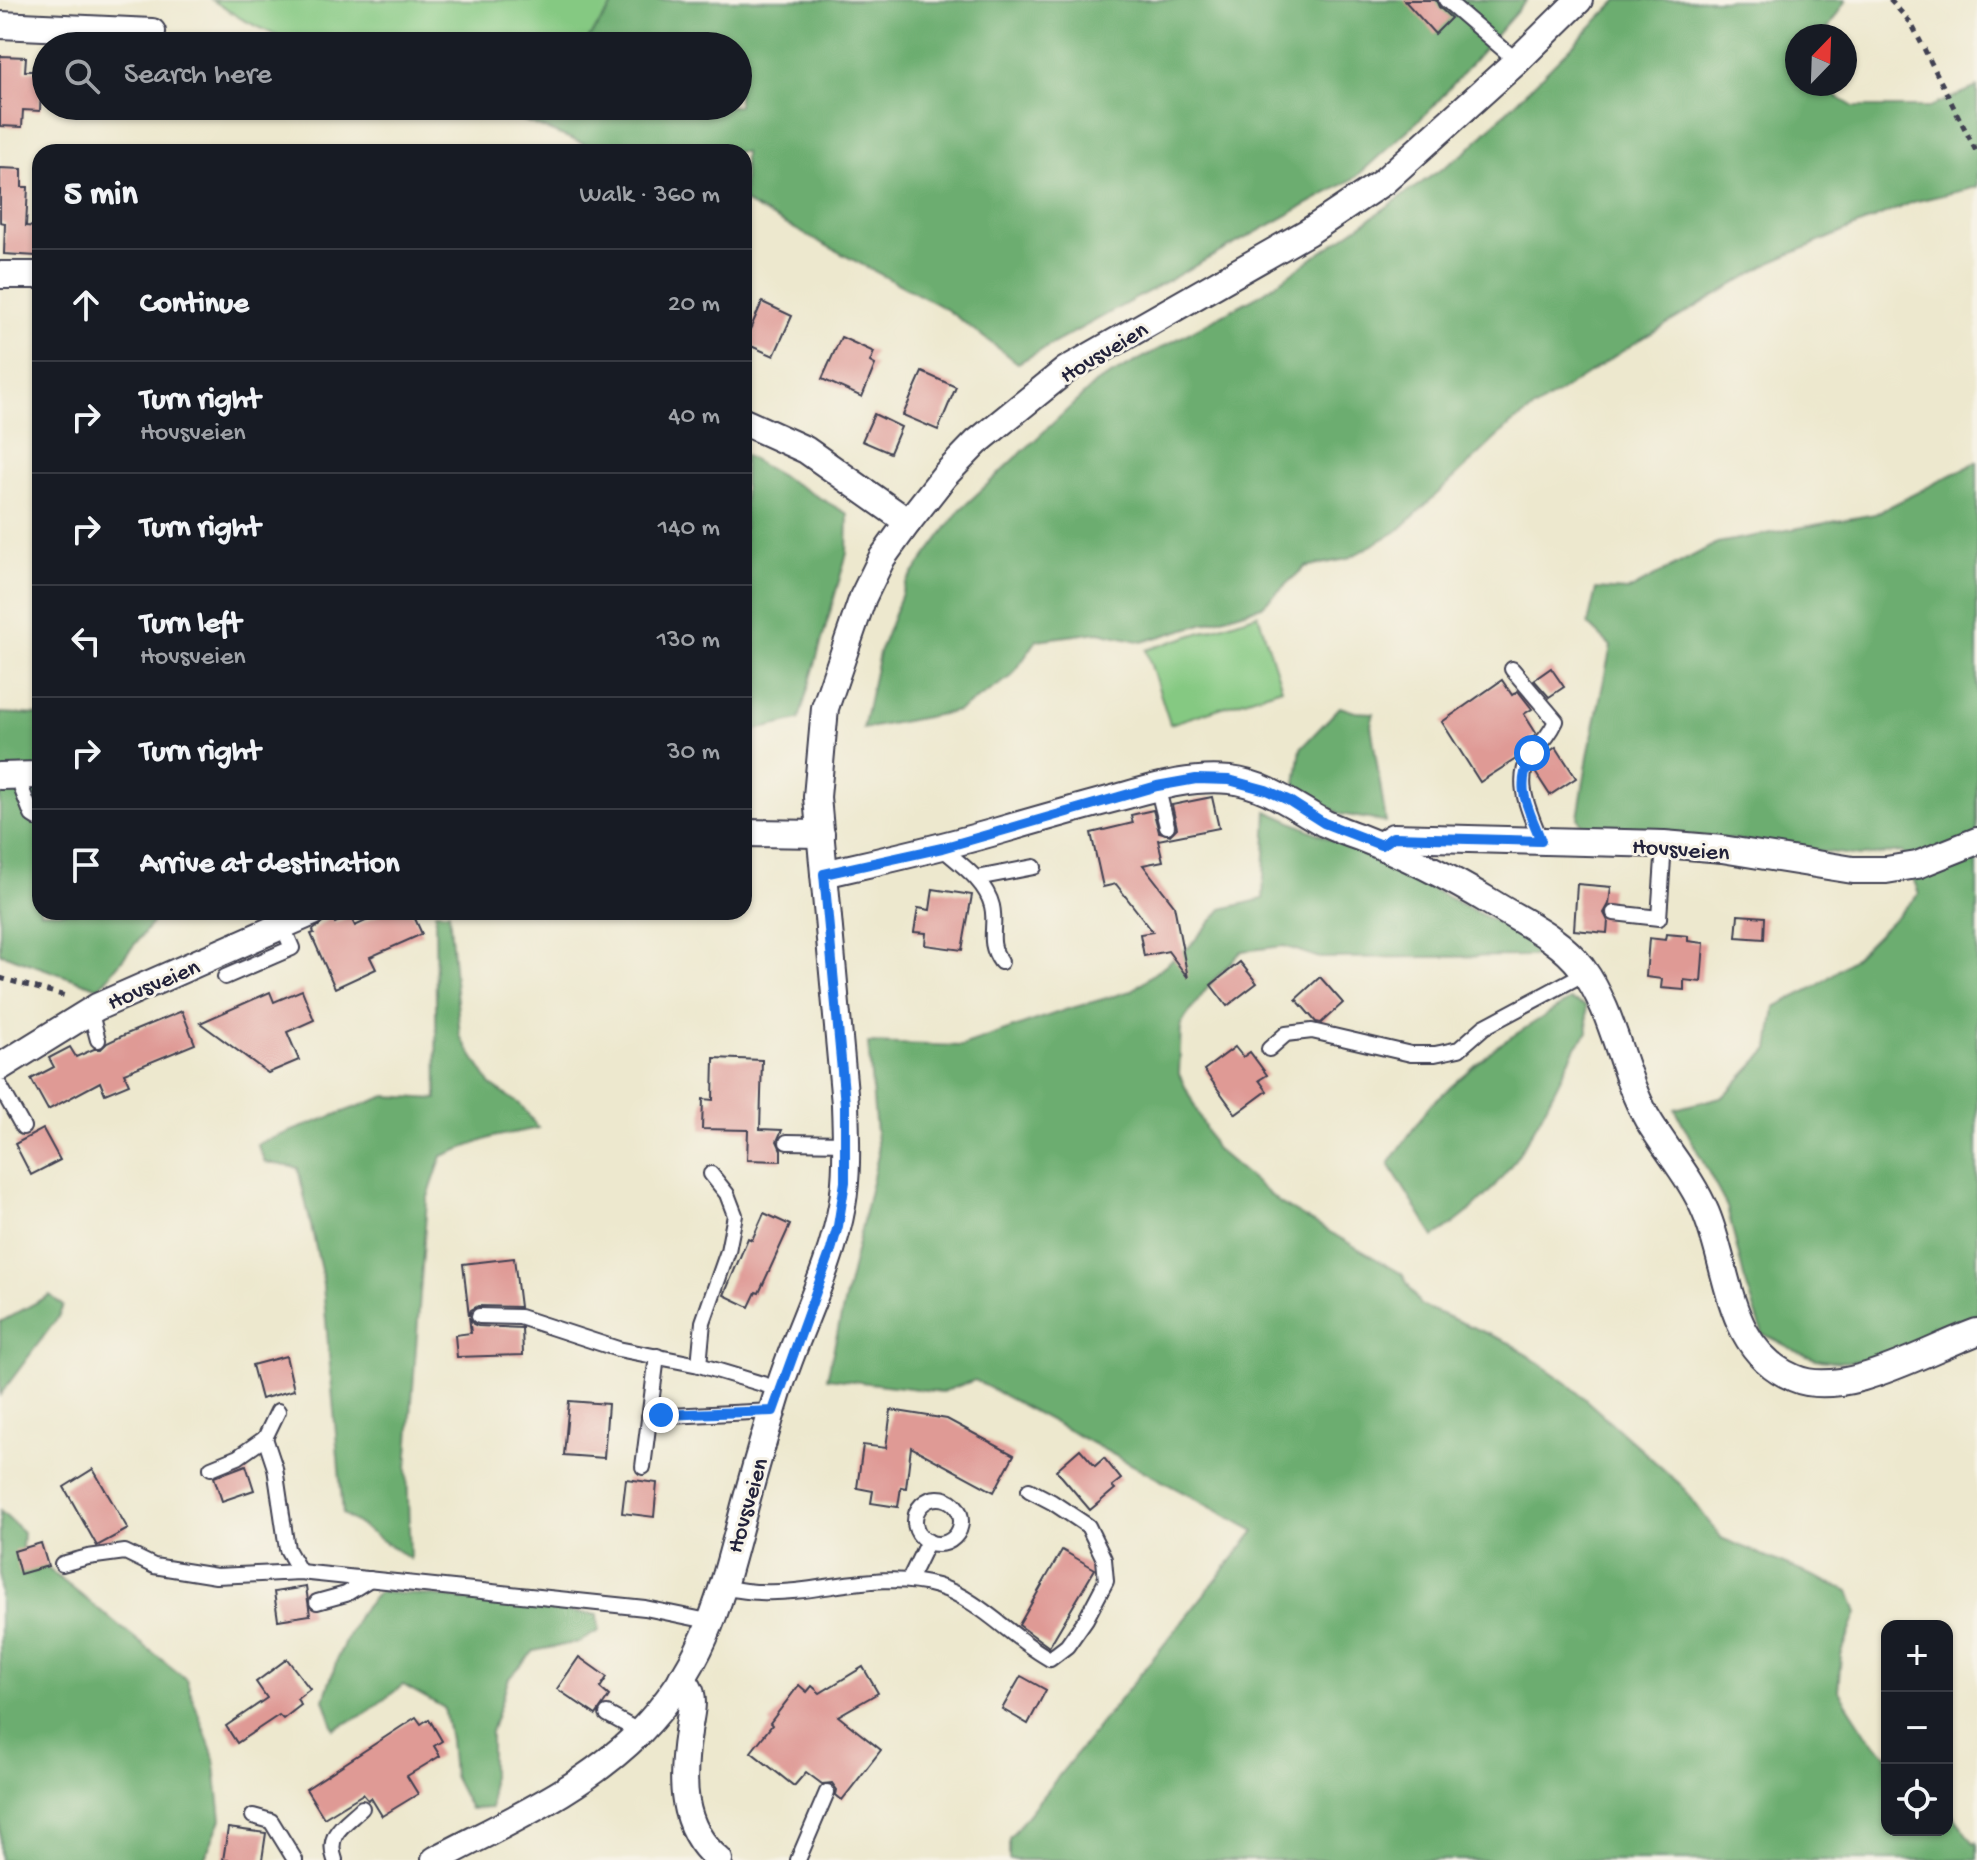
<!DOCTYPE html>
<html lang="en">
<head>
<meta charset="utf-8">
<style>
  :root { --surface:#171b24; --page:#20242c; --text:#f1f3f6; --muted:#9ea1a6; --line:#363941 }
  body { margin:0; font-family:"Gochi Hand",sans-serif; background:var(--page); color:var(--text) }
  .controls { position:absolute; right:24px; bottom:24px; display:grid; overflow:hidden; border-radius:16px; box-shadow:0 2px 6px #0004 }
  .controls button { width:72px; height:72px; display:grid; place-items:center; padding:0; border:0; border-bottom:2px solid var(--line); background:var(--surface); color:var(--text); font:40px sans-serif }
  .compass { position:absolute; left:1785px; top:24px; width:72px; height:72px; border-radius:50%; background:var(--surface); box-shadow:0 2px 6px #0004; rotate:23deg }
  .stop { position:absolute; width:24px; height:24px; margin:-18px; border:6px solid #1a73e8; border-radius:50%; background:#fff }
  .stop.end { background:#1a73e8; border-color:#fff; box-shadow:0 2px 8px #0008 }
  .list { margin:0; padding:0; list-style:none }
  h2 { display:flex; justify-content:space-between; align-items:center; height:104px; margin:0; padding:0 32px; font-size:34px }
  h2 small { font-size:26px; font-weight:400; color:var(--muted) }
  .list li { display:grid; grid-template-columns:52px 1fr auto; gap:24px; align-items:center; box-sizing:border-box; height:112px; padding:0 32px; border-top:2px solid var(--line) }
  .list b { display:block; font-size:30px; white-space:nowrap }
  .list p { margin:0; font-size:26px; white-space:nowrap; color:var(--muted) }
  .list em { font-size:26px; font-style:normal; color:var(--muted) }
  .icon { flex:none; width:44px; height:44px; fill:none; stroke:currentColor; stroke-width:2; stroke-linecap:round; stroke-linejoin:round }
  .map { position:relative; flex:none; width:1977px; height:1860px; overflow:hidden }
  .search { position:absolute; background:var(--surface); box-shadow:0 2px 6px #0004; left:32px; top:32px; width:720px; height:88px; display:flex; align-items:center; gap:20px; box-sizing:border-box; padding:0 28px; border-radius:44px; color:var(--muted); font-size:30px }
  .panel { position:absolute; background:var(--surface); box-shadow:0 2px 6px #0004; left:32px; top:144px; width:720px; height:776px; border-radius:24px }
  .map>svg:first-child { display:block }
</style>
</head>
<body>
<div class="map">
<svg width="1977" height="1860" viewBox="0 0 1977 1860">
  <rect width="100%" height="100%" fill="#f7f3e8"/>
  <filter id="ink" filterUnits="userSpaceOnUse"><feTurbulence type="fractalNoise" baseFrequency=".0125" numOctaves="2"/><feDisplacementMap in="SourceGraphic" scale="16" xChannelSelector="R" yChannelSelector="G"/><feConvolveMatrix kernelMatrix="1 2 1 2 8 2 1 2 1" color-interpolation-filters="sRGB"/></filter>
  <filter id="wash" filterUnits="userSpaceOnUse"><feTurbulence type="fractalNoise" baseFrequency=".006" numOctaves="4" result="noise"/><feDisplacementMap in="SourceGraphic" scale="32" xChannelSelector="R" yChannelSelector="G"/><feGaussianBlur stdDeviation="1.8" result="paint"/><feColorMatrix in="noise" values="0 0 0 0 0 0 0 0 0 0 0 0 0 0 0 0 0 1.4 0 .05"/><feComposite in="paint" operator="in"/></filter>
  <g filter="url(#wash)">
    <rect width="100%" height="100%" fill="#ede8ce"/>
    <!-- green -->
    <g fill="#85c982" stroke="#54765e" stroke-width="2">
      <path d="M212 0H617L583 46H298L242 19Z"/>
      <path d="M409 106H500L463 114Z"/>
      <path d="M1258 614 1282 688 1170 724 1146 650Z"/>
    </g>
    <!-- forest -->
    <g fill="#6cad70" stroke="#476856" stroke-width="2">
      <path d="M617 0H1527L1432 108 1355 178 1018 363 946 309 744 202V152H605L493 109 500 106H738V46H583Z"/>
      <path d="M1618 0H1846L1823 36H1797V84H1815L1854 107H1930L1977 87V187L1913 202 1772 262 1635 343 1511 424 1399 530 1347 559 1305 567 1262 606 1142 642 1099 632 1037 640 1011 677 958 711 863 729 879 653 906 583 960 510 1096 383 1261 294 1466 152Z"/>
      <path d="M744 455 848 514 847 553 799 720 744 733Z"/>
      <path d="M1977 462V1316C1929 1337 1860 1377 1807 1356 1792 1350 1778 1341 1763 1334L1744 1277 1727 1207 1675 1109 1724 1096 1769 1049 1775 1007 1817 986 1852 960 1919 894 1903 852 1860 856 1736 840 1584 828 1578 818 1588 756 1611 646 1588 624 1596 589 1627 591 1717 543 1875 514Z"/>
      <path d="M1340 707 1355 712 1374 713 1371 725 1386 822 1340 814 1296 784 1301 748Z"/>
      <path d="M0 713 40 715V912H161L99 988 0 953Z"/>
      <path d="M1267 811 1355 850 1543 946 1533 956 1320 958 1284 946 1242 951 1211 983 1181 1024 1179 1074 1215 1148 1280 1203 1402 1274 1420 1305 1510 1343 1567 1383 1682 1486 1721 1538 1849 1591 1857 1613 1841 1655 1838 1690 1867 1735 1887 1756V1830H1947V1807L1974 1843 1977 1842V1860H1009V1838L1255 1531 975 1380 942 1392 827 1378 878 1155 868 1043 962 1046 1065 1010 1131 991 1190 946 1222 909 1263 899Z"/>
      <path d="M435 912H449L460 1036 491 1085 521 1105 538 1128 493 1137 442 1156 427 1200 407 1468 410 1559 343 1514 322 1275 298 1168 265 1162 257 1144 386 1096 437 1099Z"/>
      <path d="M1570 1000 1586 1006 1588 1032 1577 1045C1538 1121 1511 1191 1434 1237L1389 1164 1429 1106 1497 1046Z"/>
      <path d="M50 1295 63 1306 58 1317 0 1395V1322Z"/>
      <path d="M0 1511 23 1532 22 1548 186 1679 214 1757 221 1819 204 1860H0Z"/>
      <path d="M378 1592 435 1596 598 1615 599 1631 579 1642 534 1651 509 1678 491 1732V1808L470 1809 453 1776 450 1740 444 1708 403 1685 365 1714 334 1729 324 1699 339 1654 359 1614Z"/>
    </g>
    <g id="blocks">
      <!-- building -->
      <g fill="#df9a95">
        <path d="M1404 0H1436L1439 7 1451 18 1435 34Z"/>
        <path d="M0 56 26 57 25 71H42L40 111 23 110 22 127 0 126Z"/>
        <path d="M0 168 22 169V187H28L26 226 38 227 37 256 4 254 5 223 0 222Z"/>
        <path d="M762 302 792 316 774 356 744 343Z"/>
        <path d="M841 337 874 352 870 362 875 365 862 397 822 379Z"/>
        <path d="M922 372 956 387 938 430 903 415Z"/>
        <path d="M874 414 901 427 890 453 862 441Z"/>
        <path d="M1551 668 1564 687 1549 697 1534 680Z"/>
        <path d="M1502 680 1512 695 1518 691 1532 709 1524 714 1536 733 1519 757 1480 782 1442 722Z"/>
        <path d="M1556 747 1576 778 1550 795 1535 772 1542 757Z"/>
        <path d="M1212 797 1219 828 1158 840 1163 861 1143 865 1174 905 1188 978 1168 951 1144 956 1140 934 1153 932 1116 884 1103 887 1091 833 1133 823 1131 815 1153 810 1159 832 1170 835 1177 828 1172 805Z"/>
        <path d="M1577 884 1611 887 1609 904 1604 913 1608 921 1607 933 1574 930Z"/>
        <path d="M933 889 972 895 962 950 925 945 926 933 914 932 918 908 930 910Z"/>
        <path d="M385 912H412L422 934 370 957 376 969 335 988 311 934 314 933 313 930 332 916 335 923 350 916 355 926Z"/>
        <path d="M1738 915 1765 917 1764 939 1736 937Z"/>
        <path d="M1666 934 1688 936V941L1704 943 1701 982 1684 980V990L1661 988 1662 979 1646 977 1649 938 1665 940Z"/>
        <path d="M1240 962 1257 983 1227 1006 1211 985Z"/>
        <path d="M1320 977 1343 1003 1321 1023 1316 1022 1296 999Z"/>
        <path d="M302 990 314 1020 287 1032 299 1060 268 1073 200 1023 270 992 274 1002Z"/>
        <path d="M182 1011 195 1044 124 1073 129 1084 105 1094 100 1082 48 1110 31 1079 54 1067 49 1058 70 1047 76 1057 94 1049H101L107 1043 124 1035Z"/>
        <path d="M1235 1047 1243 1057 1250 1052 1267 1075 1259 1080 1267 1091 1236 1114 1204 1070Z"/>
        <path d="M714 1058 762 1060 760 1129 782 1130 777 1141 781 1150V1161L747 1160 748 1130 702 1129 703 1099 713 1100Z"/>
        <path d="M43 1129 60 1160 31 1175 15 1144Z"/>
        <path d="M764 1213 790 1225 759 1293 756 1292 749 1307 724 1295 748 1238 752 1240Z"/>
        <path d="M514 1258 520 1307 478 1306 471 1310 469 1316 463 1264Z"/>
        <path d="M469 1317 473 1324 478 1326 522 1328 523 1355 457 1357 455 1335 471 1333Z"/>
        <path d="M286 1356 294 1390 261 1399 252 1365Z"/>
        <path d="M569 1401 608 1404 604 1458 564 1455Z"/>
        <path d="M891 1410 947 1419 1014 1455 994 1492 911 1447 906 1488 901 1487 898 1507 871 1503 873 1491 857 1488 863 1445 886 1448Z"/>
        <path d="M1080 1449 1095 1466 1104 1458 1121 1479 1112 1486 1115 1489 1090 1510 1056 1470Z"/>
        <path d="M246 1465 254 1490 222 1501 214 1477Z"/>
        <path d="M93 1469 128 1529 97 1546 64 1487Z"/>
        <path d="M626 1479 657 1483 654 1517 622 1513Z"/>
        <path d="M41 1543 48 1566 20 1574 14 1551Z"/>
        <path d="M1062 1550 1095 1569 1049 1647 1019 1625Z"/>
        <path d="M306 1587 310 1615 278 1620 274 1592Z"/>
        <path d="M579 1657 607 1677 600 1688 609 1696 596 1715 557 1689Z"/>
        <path d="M287 1659 310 1689 297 1699 301 1705 283 1719 279 1715 237 1743 226 1726 267 1698 256 1682Z"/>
        <path d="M863 1667 878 1693 838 1716 881 1750 842 1800 836 1795 837 1790 832 1783 822 1784 806 1772 794 1786 751 1752 772 1725 770 1723 799 1685 807 1692 812 1686 820 1693Z"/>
        <path d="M1021 1676 1046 1690 1028 1724 1002 1709Z"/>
        <path d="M416 1717 421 1724 429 1719 442 1741 434 1746 440 1756 407 1776 418 1794 382 1816 371 1798 368 1800 363 1794 324 1818 306 1789Z"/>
        <path d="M228 1828 266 1833 262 1860H223Z"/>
      </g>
    </g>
  </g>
  <g filter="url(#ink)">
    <use href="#blocks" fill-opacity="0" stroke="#404051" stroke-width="2"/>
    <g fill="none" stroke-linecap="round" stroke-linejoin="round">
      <!-- service casing -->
      <g stroke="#404051" stroke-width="18">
        <g id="service">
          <path d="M1446 0 1517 61"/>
          <path d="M1512 669 1556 721C1550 734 1543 741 1534 751 1511 779 1530 813 1541 841"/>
          <path d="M17 777 32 815 40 820"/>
          <path d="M1157 786 1167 826"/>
          <path d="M942 848C960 864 986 881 992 906 997 928 986 941 1001 962"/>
          <path d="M977 878 1034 867"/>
          <path d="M1614 913 1659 918 1664 844"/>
          <path d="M225 977 292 948 283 927"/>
          <path d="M90 1010 98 1040"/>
          <path d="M1269 1049 1286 1034 1312 1031 1411 1054H1435L1459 1049 1484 1027 1585 973"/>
          <path d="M0 1086 23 1127"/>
          <path d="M787 1142 846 1143"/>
          <path d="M479 1316 520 1317 618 1349 699 1365 779 1389"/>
          <path d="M699 1365 703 1322 728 1251 735 1215 727 1194 711 1174"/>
          <path d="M278 1411 265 1438 275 1468 287 1549 300 1572"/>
          <path d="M649 1417 773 1411"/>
          <path d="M643 1467 657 1356"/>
          <path d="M211 1468 238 1457 265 1438"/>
          <circle cx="938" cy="1521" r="23"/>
          <path d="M62 1564 88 1557 125 1552 154 1566 216 1576 300 1572 645 1608 713 1622"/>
          <path d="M909 1580 928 1541"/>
          <path d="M724 1588C736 1589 748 1592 760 1592 819 1595 878 1569 937 1586 980 1599 1011 1638 1050 1659L1067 1646 1086 1619 1106 1581 1104 1559 1088 1526 1052 1502 1029 1490"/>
          <path d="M317 1602 346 1594 370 1579"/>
          <path d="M607 1714 640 1732"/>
          <path d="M253 1816 271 1821 295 1860"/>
          <path d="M335 1860C325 1833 346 1824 362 1808"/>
          <path d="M798 1860 827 1792"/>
        </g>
      </g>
      <!-- minor casing -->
      <g stroke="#404051" stroke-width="30">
        <g id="minor">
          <path d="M0 25 152 32"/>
          <path d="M0 275H40"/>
          <path d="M744 422 806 450 908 522"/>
          <path d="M0 776 40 775"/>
          <path d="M744 833 821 834"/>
          <path d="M1381 845 1393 837 1664 844 1722 849 1853 870H1886L1917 865 1977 841"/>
          <path d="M824 874C885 860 945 847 1005 829 1043 818 1081 807 1120 797 1156 787 1192 776 1230 780 1266 784 1293 806 1324 823 1335 828 1347 833 1359 837 1408 856 1447 876 1492 903 1524 923 1558 937 1582 968 1615 1013 1620 1070 1647 1118 1666 1150 1692 1179 1706 1213 1730 1271 1727 1350 1794 1378 1844 1400 1928 1349 1977 1332"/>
          <path d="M0 1067 97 1007 313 912"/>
          <path d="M682 1678C685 1682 690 1689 691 1694 694 1705 689 1721 688 1732 681 1779 679 1827 719 1860"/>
          <path d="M435 1860C505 1823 584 1789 640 1732 705 1665 719 1603 742 1517 753 1474 766 1431 779 1389 798 1328 831 1269 842 1206 848 1173 846 1138 845 1104L817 797 825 708 863 597 882 558 908 522 945 475 977 442 1066 370 1308 232 1383 182 1517 61 1579 0"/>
        </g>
      </g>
      <!-- path -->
      <g stroke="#404051" stroke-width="5" stroke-dasharray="6 6" stroke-linecap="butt">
        <path d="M1890 0 1911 23 1977 153"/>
        <path d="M0 978 66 996"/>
      </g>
      <!-- service -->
      <use href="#service" stroke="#fff" stroke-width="14"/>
      <!-- minor -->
      <use href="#minor" stroke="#fff" stroke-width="26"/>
    </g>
  </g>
  <g fill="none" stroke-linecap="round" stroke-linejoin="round" filter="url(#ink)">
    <!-- route -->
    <path stroke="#1a73e8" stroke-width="10" d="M661 1415 773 1411 831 1250 838 1226 845 1182V1104L824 874 942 848 1157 786 1196 779 1229 780 1266 790 1288 800 1324 823 1381 845 1393 837 1541 841C1528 806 1514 790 1532 753"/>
  </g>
  <g text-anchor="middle" stroke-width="6" stroke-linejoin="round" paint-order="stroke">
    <!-- street labels -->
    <g font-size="24" fill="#22223b" stroke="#f7f3e8">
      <text transform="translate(1103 351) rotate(-31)" y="8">Hovsveien</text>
      <text transform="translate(1681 848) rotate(4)" y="8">Hovsveien</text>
      <text transform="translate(153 983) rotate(-23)" y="8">Hovsveien</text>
      <text transform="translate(746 1505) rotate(-74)" y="8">Hovsveien</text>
    </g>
  </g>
</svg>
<div class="controls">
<button>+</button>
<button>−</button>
<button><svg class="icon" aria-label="locate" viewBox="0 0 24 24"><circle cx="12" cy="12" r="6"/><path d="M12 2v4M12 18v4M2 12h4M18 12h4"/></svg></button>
</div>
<svg class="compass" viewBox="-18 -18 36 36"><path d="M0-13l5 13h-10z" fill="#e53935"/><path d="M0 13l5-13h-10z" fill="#9ea1a6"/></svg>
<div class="stop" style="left:1532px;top:753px"></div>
<div class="stop end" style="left:661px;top:1415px"></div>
<div class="search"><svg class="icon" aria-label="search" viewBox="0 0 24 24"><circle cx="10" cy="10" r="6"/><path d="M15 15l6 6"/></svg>Search here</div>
<section class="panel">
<h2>5 min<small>Walk · 360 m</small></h2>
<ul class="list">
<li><svg class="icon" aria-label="ahead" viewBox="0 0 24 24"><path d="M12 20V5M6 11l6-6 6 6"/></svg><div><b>Continue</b></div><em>20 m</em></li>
<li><svg class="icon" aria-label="right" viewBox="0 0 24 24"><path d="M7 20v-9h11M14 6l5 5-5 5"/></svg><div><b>Turn right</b><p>Hovsveien</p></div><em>40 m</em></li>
<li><svg class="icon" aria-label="right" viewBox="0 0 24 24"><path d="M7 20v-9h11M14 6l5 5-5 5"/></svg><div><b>Turn right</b></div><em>140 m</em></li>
<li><svg class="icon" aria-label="left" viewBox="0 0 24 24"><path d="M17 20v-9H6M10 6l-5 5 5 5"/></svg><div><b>Turn left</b><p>Hovsveien</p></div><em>130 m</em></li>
<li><svg class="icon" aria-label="right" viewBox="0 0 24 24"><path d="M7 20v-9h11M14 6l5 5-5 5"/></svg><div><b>Turn right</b></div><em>30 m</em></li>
<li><svg class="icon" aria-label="arrive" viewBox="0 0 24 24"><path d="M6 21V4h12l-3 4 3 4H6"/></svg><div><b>Arrive at destination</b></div></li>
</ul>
</section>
</div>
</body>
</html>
